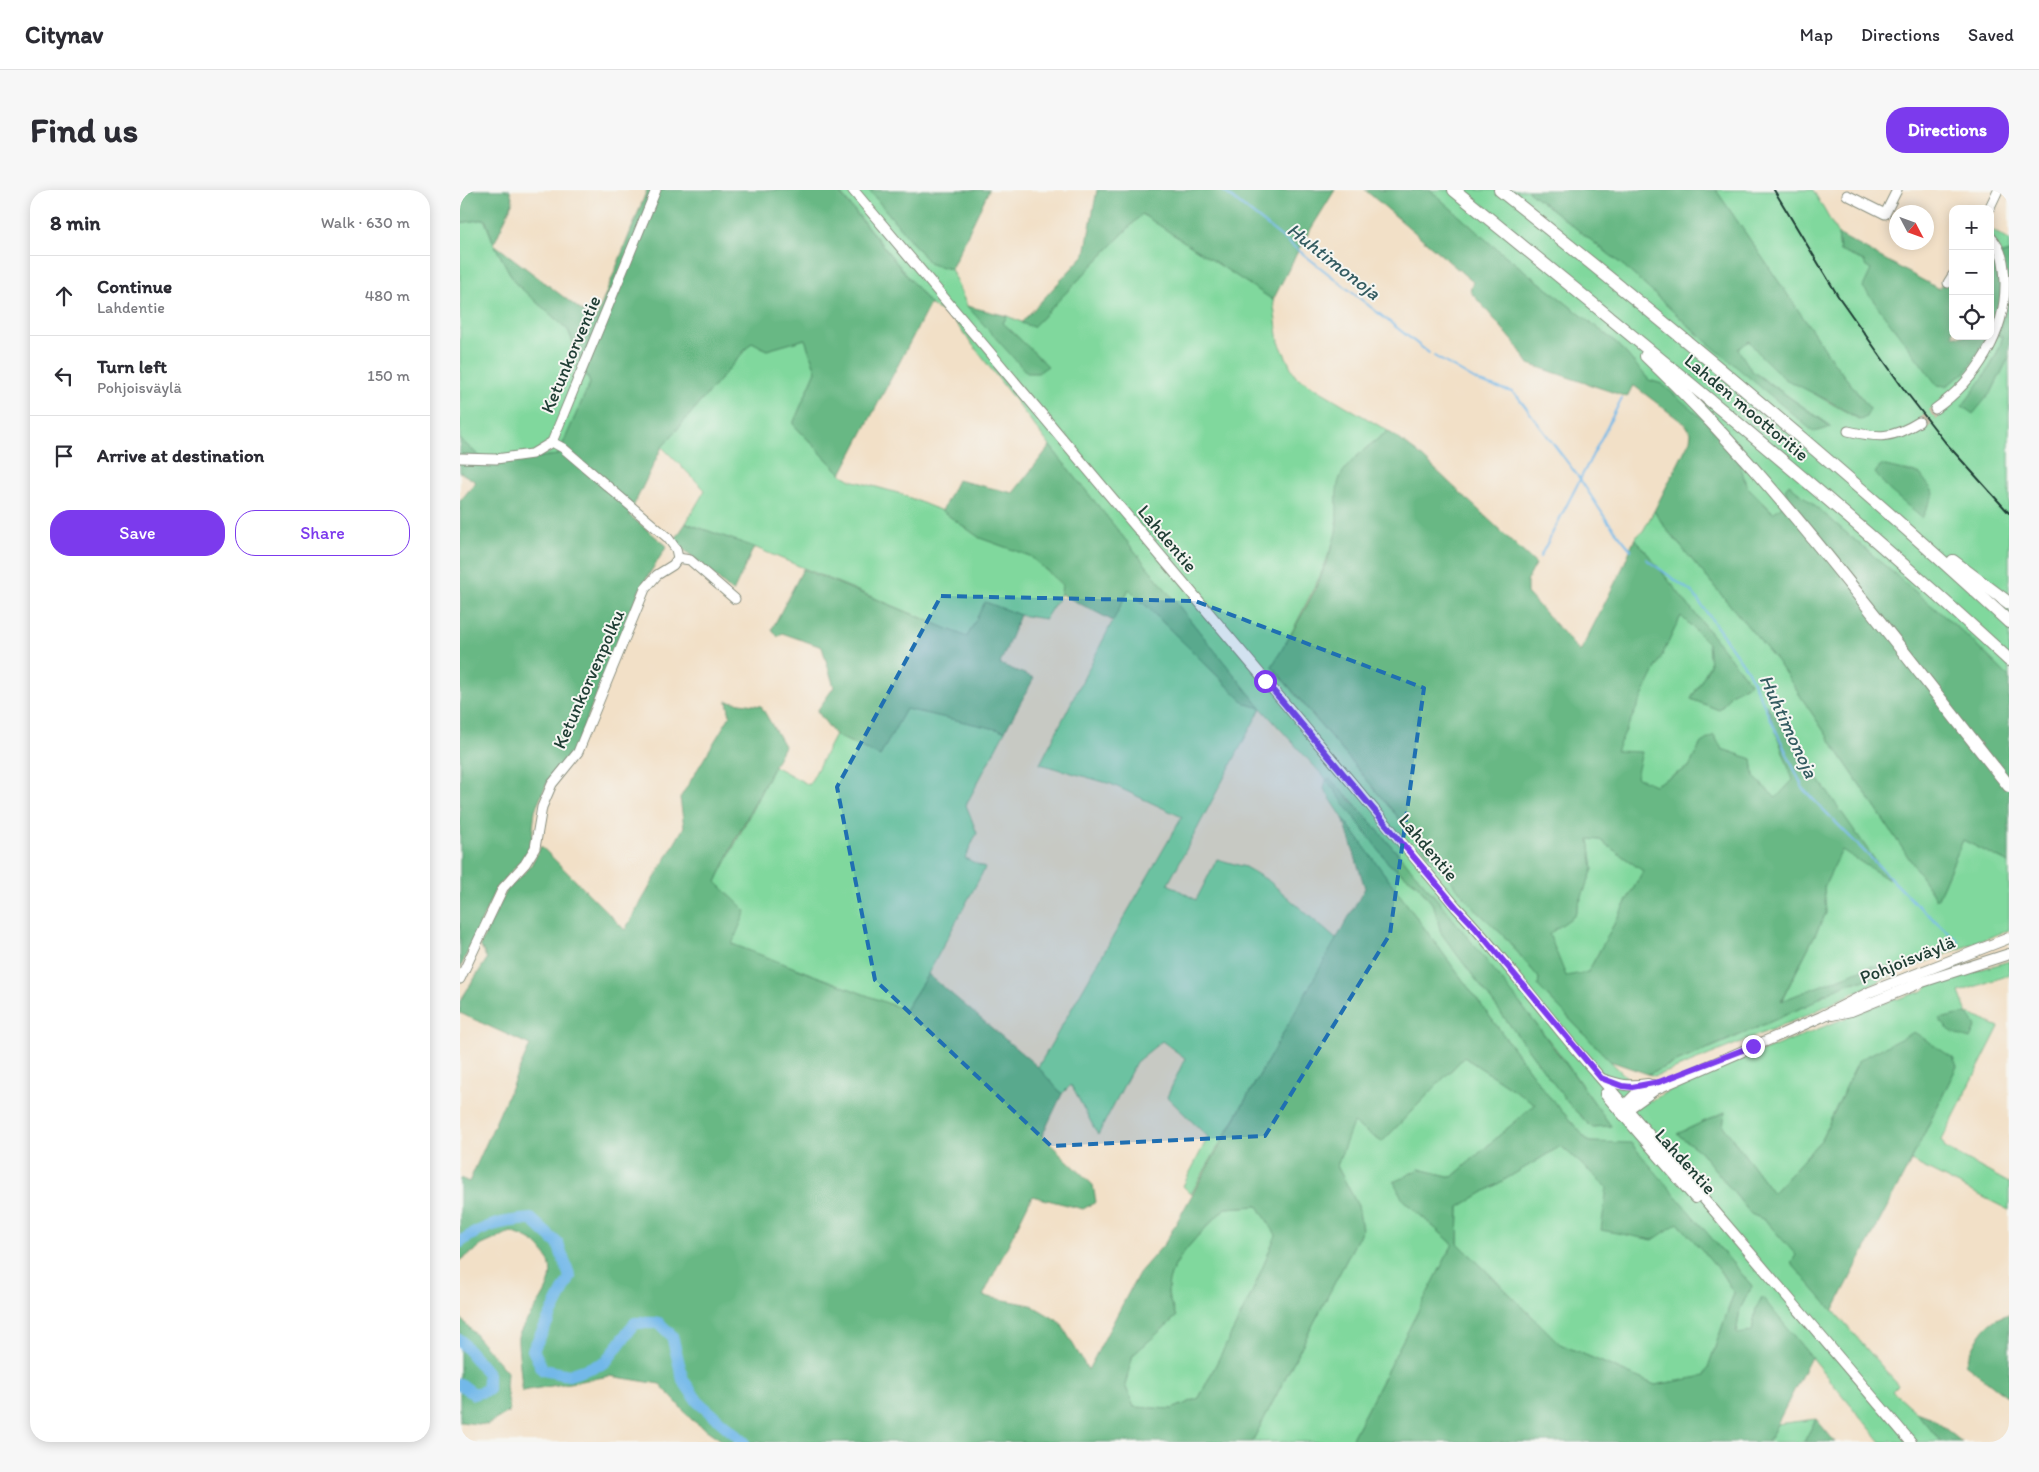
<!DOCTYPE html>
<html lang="en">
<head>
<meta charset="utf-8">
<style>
  :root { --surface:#fff; --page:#f7f7f7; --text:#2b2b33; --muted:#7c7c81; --line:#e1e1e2; --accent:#7c3aed }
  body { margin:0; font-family:Itim,sans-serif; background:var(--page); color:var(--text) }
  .controls { position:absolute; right:15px; top:15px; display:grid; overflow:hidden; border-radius:10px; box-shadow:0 2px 12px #0003 }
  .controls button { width:45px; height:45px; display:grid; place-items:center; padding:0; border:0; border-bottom:1px solid var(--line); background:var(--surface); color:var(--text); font:25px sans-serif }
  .compass { position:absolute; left:1429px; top:15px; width:45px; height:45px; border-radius:50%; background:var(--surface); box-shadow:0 2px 12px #0003; rotate:131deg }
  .stop { position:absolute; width:15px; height:15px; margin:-11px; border:4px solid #7c3aed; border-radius:50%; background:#fff }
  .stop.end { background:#7c3aed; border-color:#fff; box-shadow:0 1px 5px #0008 }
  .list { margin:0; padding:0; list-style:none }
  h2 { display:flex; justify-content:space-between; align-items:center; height:65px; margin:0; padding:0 20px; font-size:21px }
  h2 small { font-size:16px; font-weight:400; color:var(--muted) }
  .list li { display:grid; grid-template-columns:32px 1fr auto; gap:15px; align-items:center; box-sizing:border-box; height:80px; padding:0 20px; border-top:1px solid var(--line) }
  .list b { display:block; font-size:19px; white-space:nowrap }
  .list p { margin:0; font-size:16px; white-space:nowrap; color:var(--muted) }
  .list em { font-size:16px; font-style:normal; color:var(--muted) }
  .actions { display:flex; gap:10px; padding:15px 20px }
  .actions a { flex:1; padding:11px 0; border:1px solid var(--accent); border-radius:20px; text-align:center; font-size:18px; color:var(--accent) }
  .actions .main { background:var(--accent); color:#fff }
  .icon { flex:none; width:28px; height:28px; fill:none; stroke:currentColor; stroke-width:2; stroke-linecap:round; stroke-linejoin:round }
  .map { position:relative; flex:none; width:1549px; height:1252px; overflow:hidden; border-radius:20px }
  header { display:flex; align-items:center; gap:30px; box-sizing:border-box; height:70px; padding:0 25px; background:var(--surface); border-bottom:1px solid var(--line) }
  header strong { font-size:24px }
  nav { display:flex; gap:28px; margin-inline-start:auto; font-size:18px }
  .intro { display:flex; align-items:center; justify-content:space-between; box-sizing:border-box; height:120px; padding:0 30px }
  h1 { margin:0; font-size:35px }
  .button { padding:12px 22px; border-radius:20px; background:var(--accent); color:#fff; font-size:18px; font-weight:700 }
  main { display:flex; gap:30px; padding:0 30px }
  aside { flex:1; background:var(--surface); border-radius:20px; box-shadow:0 2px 12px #0003 }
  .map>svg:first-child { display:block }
</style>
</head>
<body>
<header>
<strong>Citynav</strong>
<nav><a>Map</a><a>Directions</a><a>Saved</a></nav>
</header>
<div class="intro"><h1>Find us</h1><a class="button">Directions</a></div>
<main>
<aside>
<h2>8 min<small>Walk · 630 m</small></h2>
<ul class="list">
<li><svg class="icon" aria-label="ahead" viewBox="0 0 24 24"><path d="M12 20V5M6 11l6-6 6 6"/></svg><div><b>Continue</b><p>Lahdentie</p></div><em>480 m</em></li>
<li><svg class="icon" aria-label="left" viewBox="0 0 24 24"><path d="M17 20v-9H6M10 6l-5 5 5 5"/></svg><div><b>Turn left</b><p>Pohjoisväylä</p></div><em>150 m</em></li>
<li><svg class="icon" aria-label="arrive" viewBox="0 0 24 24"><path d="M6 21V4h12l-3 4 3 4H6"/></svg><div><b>Arrive at destination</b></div></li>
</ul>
<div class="actions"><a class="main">Save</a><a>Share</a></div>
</aside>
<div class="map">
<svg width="1549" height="1252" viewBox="0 0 1549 1252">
  <rect width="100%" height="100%" fill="#f6f6f2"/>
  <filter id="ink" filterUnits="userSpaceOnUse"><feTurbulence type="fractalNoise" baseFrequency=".02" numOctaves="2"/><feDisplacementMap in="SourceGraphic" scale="10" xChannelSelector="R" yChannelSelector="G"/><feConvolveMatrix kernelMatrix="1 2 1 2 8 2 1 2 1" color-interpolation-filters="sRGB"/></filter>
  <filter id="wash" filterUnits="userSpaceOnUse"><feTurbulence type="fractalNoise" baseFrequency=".0096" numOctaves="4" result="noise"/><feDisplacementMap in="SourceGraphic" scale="20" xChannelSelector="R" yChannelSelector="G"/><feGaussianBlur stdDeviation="1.12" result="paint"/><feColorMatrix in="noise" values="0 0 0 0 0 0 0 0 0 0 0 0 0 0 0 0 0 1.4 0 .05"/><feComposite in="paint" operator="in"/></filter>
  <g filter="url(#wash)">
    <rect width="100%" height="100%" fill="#f2e0c7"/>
    <!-- green -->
    <g fill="#80d89d" stroke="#508a68" fill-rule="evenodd">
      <path d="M378 0H409L470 74 491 79 507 116 587 175 543 133 547 126 573 137 682 24 813 110 819 152 835 186 928 241 906 258 879 294 876 345 861 384 831 444 812 477 1013 717 1044 746 1079 788 1078 796 1150 871 1191 911 1218 895 1418 815 1463 801 1469 795 1549 771V785L1499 802 1507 823 1539 837 1482 950 1485 958 1549 993V1020L1451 971 1497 876 1399 870 1361 950 1313 1003 1263 936 1265 922 1217 944 1240 961 1291 1024 1305 1030 1337 1065 1332 1073 1438 1195 1432 1201 1456 1222 1481 1252H1421L1302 1108 1296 1119 1292 1142 1276 1145 1280 1119 1292 1096 1171 954 1129 952 1087 904 883 628 864 599 866 589 801 518 708 694 736 710 757 669 785 677 809 691 877 750 731 1004 723 996 748 947 707 907 725 868 702 851 676 872 638 945 611 895 602 904 578 877 722 627 651 594 580 574 669 399 786 514 800 517 590 256 492 128 470 114ZM870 589 890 608 972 703 1096 859 1151 936 1131 937 1109 914 981 743 974 716 957 694 929 674Z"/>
      <path d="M970 0H1067L1164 76 1241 147 1371 236 1292 181 1277 159 1289 150C1317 188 1362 207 1400 230L1410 219 1375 174 1256 0H1353L1378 44 1380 61 1404 71 1411 80 1506 182 1526 146H1530V144L1543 146C1536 173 1519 194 1503 216L1513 223 1532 201 1549 167V487L1505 444 1329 294V311L1314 323 1286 295 1278 268 1202 194 1189 190 1158 154 1033 56Z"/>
      <path d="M24 29 34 54 55 93 108 140 130 193 98 265 27 273 0 249V33Z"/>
      <path d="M1530 39 1549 50V62L1530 68Z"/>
      <path d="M345 149 356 181 333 234 381 284 391 290 438 303 482 321 520 348 570 366 602 395 601 404 585 429 560 425 525 412 507 447 294 357 226 333 245 300 202 257 292 152 307 160Z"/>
      <path d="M1194 321 1207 340 1317 471 1477 710 1503 650 1549 673V740L1436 783 1345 826 1210 881 1194 886 1188 884C1237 863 1288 843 1336 820 1358 811 1378 792 1402 791L1411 776 1321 812 1366 723 1364 697 1382 659 1428 689 1307 516 1333 590 1316 609 1294 587 1292 569 1241 553 1229 577 1195 595 1176 587 1155 561 1221 426 1248 453 1250 475 1231 509 1259 520 1271 504 1290 493 1175 348 1183 341Z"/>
      <path d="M446 519 545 541 506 615 517 643 505 668 525 678 468 784 445 820 272 754 256 692 314 576 349 595 375 545 420 566Z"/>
      <path d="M1129 649 1140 650 1183 681 1128 782 1106 787 1088 744 1114 726 1133 679Z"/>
      <path d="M1004 867 1075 914 992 987 959 979 943 1010 993 1054 890 1252H792L902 1040 898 1016 877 976 893 932 922 952Z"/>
      <path d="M1101 956 1148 997 1218 1033 1258 1078 1274 1103 1245 1186 1195 1195 1100 1154 998 1053 999 1017Z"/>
      <path d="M798 1016 817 1045 791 1105 739 1208 712 1219 674 1217 665 1195 673 1165 716 1127C714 1120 709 1111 708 1104 705 1072 745 1040 765 1018Z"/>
      <path d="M1356 1229 1344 1252H1308L1317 1234Z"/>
    </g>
    <!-- forest -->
    <g fill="#68b884" stroke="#447a5c" fill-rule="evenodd">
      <path d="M0 0H50L53 11 34 54 135 131 187 0H377L470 114 381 284 333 234 356 181 345 149 307 160 292 152 202 257 169 325 207 356 181 397 114 560 88 591 75 620 71 656 62 670 36 698 0 779V311L16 292 0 282V249L27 273 98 265 130 193 108 140 55 93 34 54 25 29 0 33Z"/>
      <path d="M409 0H529L491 79 470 74Z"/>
      <path d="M637 0H875L841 55 813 110 682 24 573 137 561 133 625 64Z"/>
      <path d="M905 0H970L1033 56 1158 154 1189 190 1202 194 1243 229 1278 268 1286 295 1313 323 1328 311 1325 299 1329 294 1505 444 1549 487V673L1503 650 1477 710 1317 471 1207 340 1194 321 1230 250 1231 243 1226 235 1173 195 1167 207 1069 174 1054 152 1010 101 1013 92Z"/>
      <path d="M1067 0H1256L1375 174 1410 219 1406 227 1401 230 1369 211 1325 189 1301 166 1289 151 1278 159 1292 181 1371 237 1354 242 1241 147 1164 76Z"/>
      <path d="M1378 44 1479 99 1493 76V146H1526L1506 182 1486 196 1477 195 1403 97 1411 80 1406 77 1404 71 1380 61Z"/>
      <path d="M1549 62V167L1532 201 1513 224 1502 216C1519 194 1536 173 1543 146L1530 144V68Z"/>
      <path d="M507 116 547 126 543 133 588 176 578 183H567Z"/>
      <path d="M928 241 958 263 1076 374 1067 391V403L1120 462 1163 377 1175 348 1290 493 1271 504 1259 520 1231 509 1250 475 1248 453 1221 426 1156 561 1182 562 1176 587 1195 595 1229 577 1241 553 1254 545 1262 559 1292 569 1294 587 1316 608 1333 590 1306 514 1429 690 1382 660 1364 697 1366 723 1321 811 1411 776 1431 777 1427 780 1402 791H1394L1362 805 1352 813 1317 829 1188 884 1150 871 1078 796 1079 788 1044 746 1013 717 812 476C836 436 863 392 875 346 881 326 871 300 883 282 894 266 913 253 928 241ZM1129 649 1140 650 1183 681 1128 782 1106 786 1089 744 1114 726 1133 679Z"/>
      <path d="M590 256 801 518 786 514 669 399 653 431 601 404 602 394 570 366 520 348 482 321 497 290 553 303Z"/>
      <path d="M1421 275 1460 284 1474 303 1462 328 1429 300 1415 283Z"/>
      <path d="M226 333 294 357 273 402 214 351Z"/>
      <path d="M343 379 507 447 525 412 560 425 540 474 574 488 545 541 446 519 420 566 375 545 357 521 374 497 362 457 322 443 318 447 312 439Z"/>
      <path d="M267 511 301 516 324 556 276 649 256 692 286 721 272 754 445 820 468 784 578 877 602 904 582 946 633 995 636 1012 623 1019 572 1006 523 1106 571 1115 600 1132 628 1180 679 1083 705 1053 905 698 883 628 1087 904 1129 952 1171 953 1292 1096 1280 1119 1276 1144 1292 1142 1296 1118 1302 1107 1351 1167 1308 1252H890L993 1054 943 1010 934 992 959 979 992 987 1075 914 1004 867 922 952 893 933 877 976 898 1016 902 1040 792 1252H264L232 1230 200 1194 150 1186 62 1201C62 1191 57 1152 58 1147 67 1122 102 1096 87 1068 79 1052 68 1048 51 1042L22 1055 0 1071V988L9 992 70 855 0 823V811L27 769 20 755 47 700 70 677 81 656 165 740 224 637 220 608 270 526ZM1101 956 1147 997 1141 1040 1193 1050 1218 1033 1258 1078 1274 1103 1245 1186 1195 1195 1100 1154 998 1053 999 1017ZM798 1016 816 1045 791 1105 739 1208 712 1219 674 1217 665 1195 673 1165 716 1127C714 1120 709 1111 708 1104 705 1072 745 1040 765 1018Z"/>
      <path d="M866 589H870C900 618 926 651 954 682 1023 764 1089 849 1151 936L1131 937 1109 914 981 743 974 716 957 694 929 674Z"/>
      <path d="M1507 823 1516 836 1510 849C1496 845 1488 841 1479 829Z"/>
      <path d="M1454 842 1493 868 1497 876 1451 971 1373 1121 1331 1073 1336 1065 1305 1030 1291 1024 1240 961 1217 944 1265 922 1263 936 1313 1003 1361 950 1399 870Z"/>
      <path d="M1549 1124V1208L1505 1174C1517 1151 1522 1131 1549 1124Z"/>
      <path d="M0 1127 47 1182 46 1197 50 1221 27 1235 0 1232Z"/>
      <path d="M1456 1222 1472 1228 1502 1252H1481Z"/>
      <path d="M1356 1229 1375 1252H1344Z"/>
    </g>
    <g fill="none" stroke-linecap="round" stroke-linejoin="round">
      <!-- stream -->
      <g stroke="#72b8e9" stroke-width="2">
        <path d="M762 0 969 163"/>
        <path d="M974 166 1019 192 1052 202 1058 207 1120 289 1146 329 1171 360"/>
        <path d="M1080 367 1162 208"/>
        <path d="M1186 369 1233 403 1288 481 1344 600 1454 712 1498 751"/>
      </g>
      <!-- river -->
      <g stroke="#72b8e9" stroke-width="12">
        <path d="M0 1052C24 1035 43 1031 71 1029L98 1054 110 1087 73 1160 83 1180 109 1185 145 1173 175 1133H199L212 1146 223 1190 238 1212 284 1252"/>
        <path d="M0 1150 28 1184V1200L14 1204 0 1194"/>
      </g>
    </g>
  </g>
  <g filter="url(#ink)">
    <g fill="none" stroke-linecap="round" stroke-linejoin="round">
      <!-- minor-tunnel -->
      <path stroke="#c8bfaa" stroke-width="9" stroke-dasharray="9 4.5" stroke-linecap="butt" d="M1459 232 1475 219"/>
      <!-- minor casing -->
      <g stroke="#888e7e" stroke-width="11">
        <g id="minor">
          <path d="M1387 5 1425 24 1437 0"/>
          <path d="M1529 19 1538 0"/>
          <path d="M1488 93 1493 85"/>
          <path d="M1475 219C1516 190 1546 144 1545 92 1544 73 1543 60 1530 46"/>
          <path d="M1388 241C1418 248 1432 249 1459 232"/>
          <path d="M92 252 103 258 208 348 216 359 218 368"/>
          <path d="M0 268 36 269 72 264 92 252 196 0"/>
          <path d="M218 368 230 370 275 409"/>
          <path d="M0 789 43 698 65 674 75 658 82 617 92 594 118 562 185 399 197 385 213 375 218 368"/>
        </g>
      </g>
      <!-- major casing -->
      <g stroke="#888e7e" stroke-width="12">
        <g id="major">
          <path d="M393 0 996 717C1040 763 1077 814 1118 862 1230 991 1340 1122 1451 1252"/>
          <path d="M1372 825 1391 821 1462 792 1549 764"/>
          <path d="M1142 889C1160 895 1168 897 1188 894"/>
          <path d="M1145 904 1235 1008"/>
          <path d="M1166 914 1177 903 1192 895"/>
          <path d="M1160 922 1168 919 1196 899 1361 827 1410 802 1549 748"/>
        </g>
      </g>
      <!-- highway casing -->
      <g stroke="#888e7e" stroke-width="14">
        <g id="highway">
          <path d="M994 0C1181 154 1371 305 1549 470"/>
          <path d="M1040 0C1214 139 1386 281 1549 432"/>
          <path d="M1186 166C1322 296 1432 450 1549 596"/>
          <path d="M1493 371 1549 413"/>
        </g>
      </g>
      <!-- minor -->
      <use href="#minor" stroke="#fff" stroke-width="9"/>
      <!-- major -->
      <use href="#major" stroke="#fff" stroke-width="10"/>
      <!-- highway -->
      <use href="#highway" stroke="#fff" stroke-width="12"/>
      <!-- rail -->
      <path stroke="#1f3d34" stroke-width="2" d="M1314 0 1378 106 1443 198 1485 252 1549 323"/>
    </g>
  </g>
  <g fill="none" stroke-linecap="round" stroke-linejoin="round" filter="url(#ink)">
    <!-- route -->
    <path stroke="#7c3aed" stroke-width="6" d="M805 491 996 717 1014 736 1141 888 1162 896 1172 897 1199 892 1293 856"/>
  </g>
  <!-- marked area -->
  <path fill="#1f6fb2" fill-opacity="0.2" stroke="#1f6fb2" stroke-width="4" stroke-dasharray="10 6" stroke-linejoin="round" d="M481 406 735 411 964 498 930 744 805 946 591 956 415 790 377 597Z"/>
  <g text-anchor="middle" stroke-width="4" stroke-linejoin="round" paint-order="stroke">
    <!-- street labels -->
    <g font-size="19" fill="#1f3d34" stroke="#f6f6f2">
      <text transform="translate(110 164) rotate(-67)" y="7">Ketunkorventie</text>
      <text transform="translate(1287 217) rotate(40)" y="7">Lahden moottoritie</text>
      <text transform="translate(708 348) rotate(50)" y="7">Lahdentie</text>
      <text transform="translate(128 489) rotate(-66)" y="7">Ketunkorvenpolku</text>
      <text transform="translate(969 657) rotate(50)" y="7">Lahdentie</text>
      <text transform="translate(1447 769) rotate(-22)" y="7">Pohjoisväylä</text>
      <text transform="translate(1226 971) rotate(48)" y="7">Lahdentie</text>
    </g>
    <!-- water labels -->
    <g font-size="20" font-style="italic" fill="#345c61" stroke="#f6f6f2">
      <text transform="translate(874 71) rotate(38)" y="7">Huhtimonoja</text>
      <text transform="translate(1329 536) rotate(65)" y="7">Huhtimonoja</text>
    </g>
  </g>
</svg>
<div class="controls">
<button>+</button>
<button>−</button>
<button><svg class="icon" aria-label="locate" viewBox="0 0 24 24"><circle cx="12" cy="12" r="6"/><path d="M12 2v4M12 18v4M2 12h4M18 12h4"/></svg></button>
</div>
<svg class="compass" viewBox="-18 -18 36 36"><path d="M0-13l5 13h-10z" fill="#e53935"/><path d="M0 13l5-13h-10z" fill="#7c7c81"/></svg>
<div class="stop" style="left:805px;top:491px"></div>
<div class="stop end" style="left:1293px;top:856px"></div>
</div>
</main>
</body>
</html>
